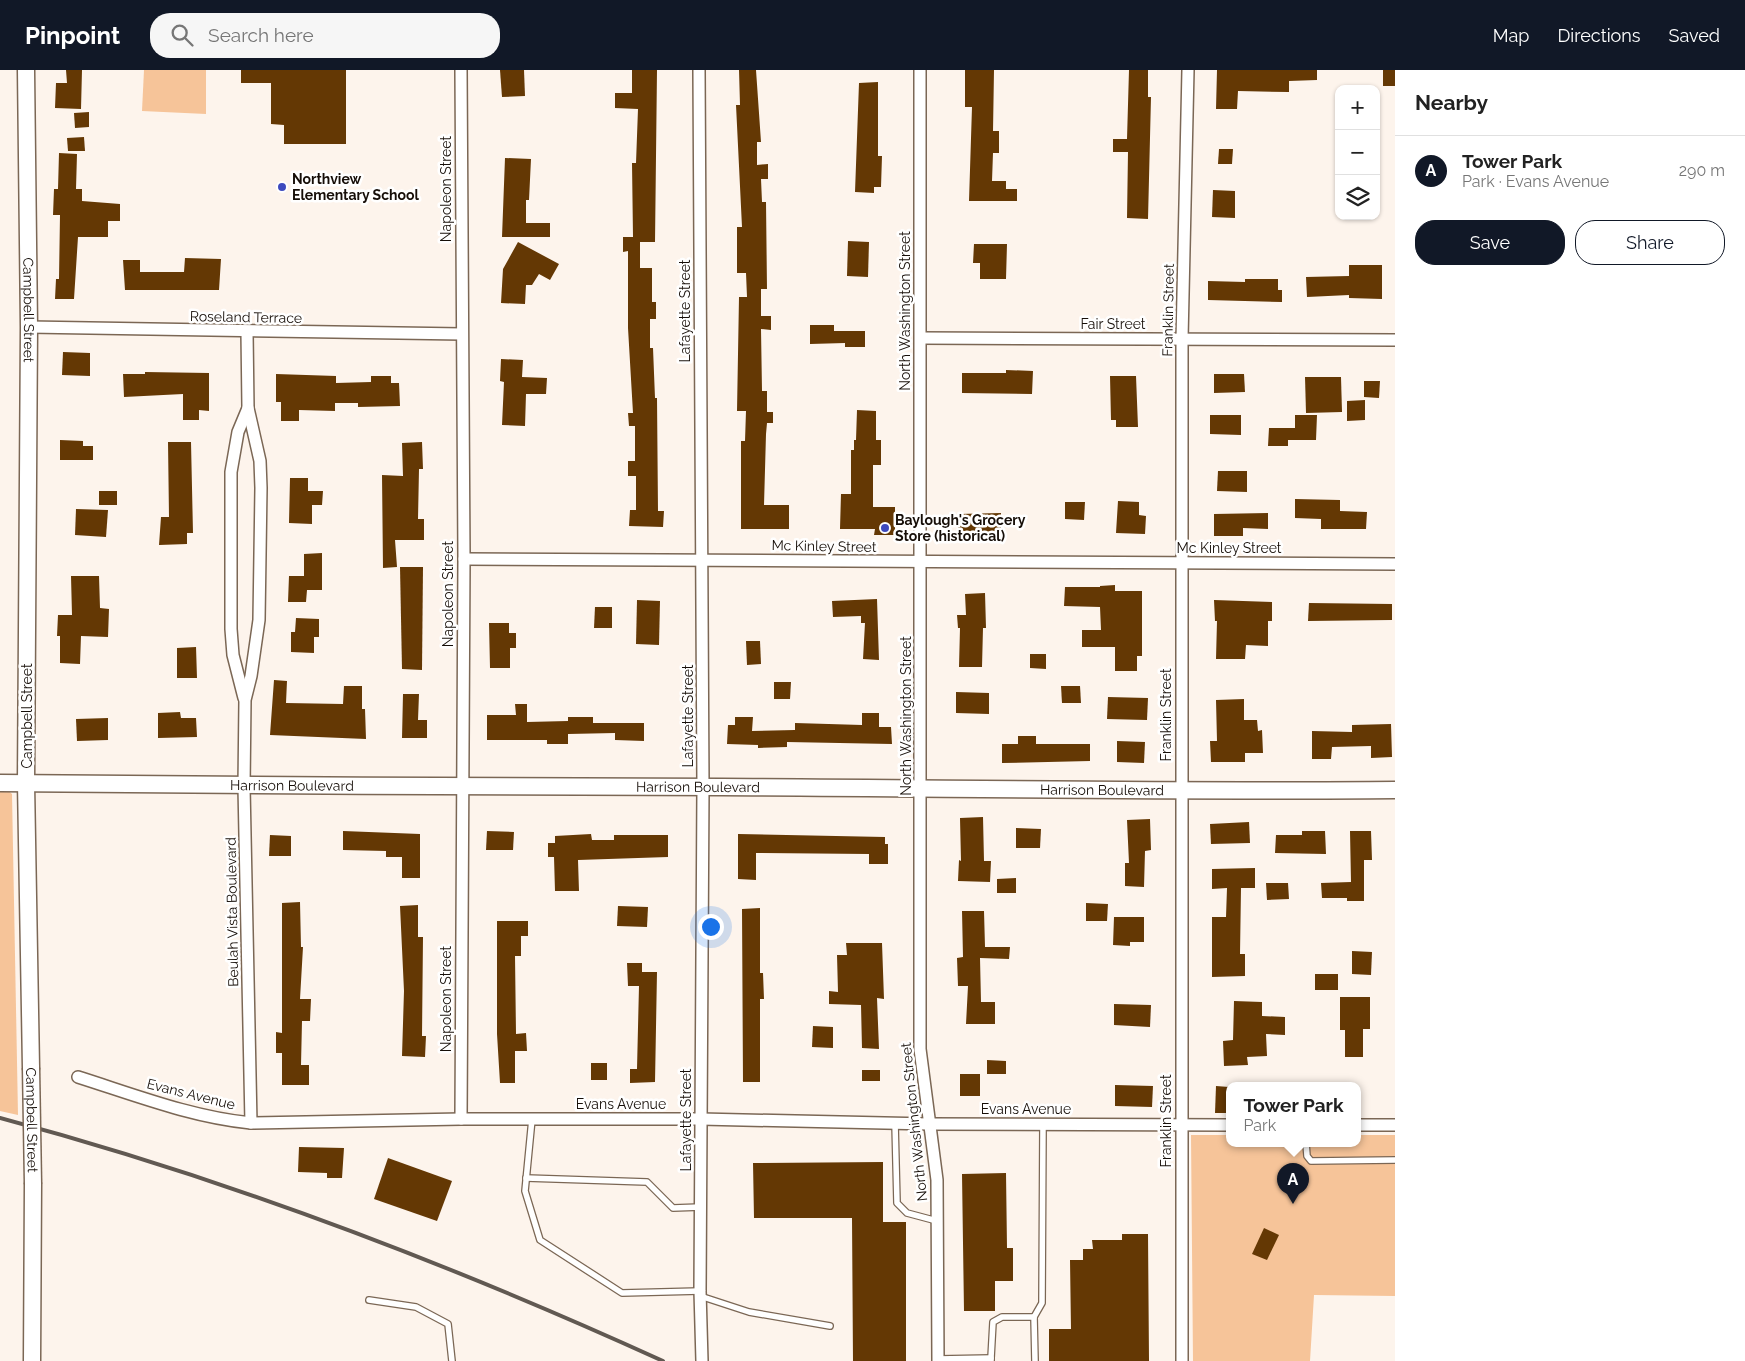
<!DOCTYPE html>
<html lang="en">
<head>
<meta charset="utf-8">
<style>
  :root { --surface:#fff; --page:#f6f6f6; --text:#222; --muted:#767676; --line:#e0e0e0; --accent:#111827 }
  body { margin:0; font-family:Raleway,sans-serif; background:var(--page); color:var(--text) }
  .controls { position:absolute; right:15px; top:15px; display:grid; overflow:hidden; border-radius:10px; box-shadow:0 1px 4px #0004 }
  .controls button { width:45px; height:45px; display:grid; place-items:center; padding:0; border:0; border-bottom:1px solid var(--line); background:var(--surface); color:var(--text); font:25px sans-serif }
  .you { position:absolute; left:710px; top:856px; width:18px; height:18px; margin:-12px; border:4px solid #fff; border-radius:50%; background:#1a73e8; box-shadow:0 0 0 8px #1a73e833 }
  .badge { display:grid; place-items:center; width:32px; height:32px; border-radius:50%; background:var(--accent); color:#fff; font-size:16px; font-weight:700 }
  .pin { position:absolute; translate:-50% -41px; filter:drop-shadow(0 1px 2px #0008) }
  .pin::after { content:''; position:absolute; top:26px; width:18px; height:15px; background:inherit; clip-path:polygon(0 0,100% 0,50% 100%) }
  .popup { position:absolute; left:1226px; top:1012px; width:135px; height:65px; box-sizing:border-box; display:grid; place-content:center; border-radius:10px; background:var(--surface); filter:drop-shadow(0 1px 4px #0005); font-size:16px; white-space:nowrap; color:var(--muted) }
  .popup b { font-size:19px; color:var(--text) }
  .popup::after { content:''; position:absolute; left:50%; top:100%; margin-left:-10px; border:10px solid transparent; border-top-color:var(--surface) }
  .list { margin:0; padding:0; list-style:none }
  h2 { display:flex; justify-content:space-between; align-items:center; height:65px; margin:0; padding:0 20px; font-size:21px }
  h2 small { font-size:16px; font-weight:400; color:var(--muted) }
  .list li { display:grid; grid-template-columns:32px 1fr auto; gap:15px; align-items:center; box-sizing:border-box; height:70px; padding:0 20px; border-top:1px solid var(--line) }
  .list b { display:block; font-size:19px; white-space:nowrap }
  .list p { margin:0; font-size:16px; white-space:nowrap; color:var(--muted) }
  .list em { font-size:16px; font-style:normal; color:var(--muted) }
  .actions { display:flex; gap:10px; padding:15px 20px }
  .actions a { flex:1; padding:11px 0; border:1px solid var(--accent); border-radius:20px; text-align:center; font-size:18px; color:var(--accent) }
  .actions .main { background:var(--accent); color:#fff }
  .icon { flex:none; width:28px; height:28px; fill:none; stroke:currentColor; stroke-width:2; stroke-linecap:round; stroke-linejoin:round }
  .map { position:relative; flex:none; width:1395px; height:1291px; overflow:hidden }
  header { display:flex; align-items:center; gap:30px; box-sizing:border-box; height:70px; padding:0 25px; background:var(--accent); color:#fff }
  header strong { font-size:24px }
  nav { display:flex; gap:28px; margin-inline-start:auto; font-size:18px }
  .search { width:350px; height:45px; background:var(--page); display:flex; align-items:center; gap:12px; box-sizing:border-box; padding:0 18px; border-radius:20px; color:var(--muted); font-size:19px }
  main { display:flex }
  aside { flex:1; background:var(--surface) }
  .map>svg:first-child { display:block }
</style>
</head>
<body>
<header>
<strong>Pinpoint</strong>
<div class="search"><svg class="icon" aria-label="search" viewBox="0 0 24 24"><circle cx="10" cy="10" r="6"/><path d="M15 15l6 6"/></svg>Search here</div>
<nav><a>Map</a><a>Directions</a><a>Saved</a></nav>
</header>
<main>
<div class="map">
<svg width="1395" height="1291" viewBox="0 0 1395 1291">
  <rect width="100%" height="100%" fill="#fdf4ec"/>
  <!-- green -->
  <g fill="#f6c499">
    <path d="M144 0H206V44L142 41Z"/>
    <path d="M0 714 12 724 18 1045 0 1041Z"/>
    <path d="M1191 1065H1229V1073H1357V1065H1395V1226L1314 1225 1310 1291H1193Z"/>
  </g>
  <!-- building -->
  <g fill="#643804">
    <path d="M66 0H82L81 39 55 38 56 13H67Z"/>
    <path d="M241 0H346V74H284V55L271 54V13H241Z"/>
    <path d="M500 0H524L525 26 502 27Z"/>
    <path d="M632 0H657L655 172H640V198H652V232H656V249H650V278H653L655 328H657L658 441H664L663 457 629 456 630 440H636V406H628V391H635V356H629L628 343H633L628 258V181L623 182V167H633L632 93H636L638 39 615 38V23H632Z"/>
    <path d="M739 0H756L761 72H757V95L768 94V109H761L762 132H766L767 219H761V246H771V260L761 259 762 321H767V342H773V353H767L766 364 764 435H789V459H741V371H745L746 341H737L739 227H747L746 203H737V157H742L736 35H740Z"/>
    <path d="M965 0H994L993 61H999V83H993L992 111H1006V119H1017V131H969L972 37H965Z"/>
    <path d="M1129 0H1148V27H1151L1148 149 1127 148 1128 82H1113V69H1127Z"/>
    <path d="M1217 0H1317V10L1289 11V22L1238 21 1237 39H1216Z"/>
    <rect x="1383" y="0" width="12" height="16"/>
    <path d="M878 12V86H882L881 117H874V123L855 122 859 13Z"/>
    <path d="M89 42V57L75 58 74 43Z"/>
    <path d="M84 67 85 81H68L67 68Z"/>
    <path d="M1219 79H1233L1232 94H1218Z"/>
    <path d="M59 83 77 84 76 119H82V131L120 134V151H108V167H78L74 229H55L56 209H59L60 145H53L54 119H58Z"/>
    <path d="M505 88 531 89 529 130H526V153H550V167H502Z"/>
    <path d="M1213 120 1235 121V148L1212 147Z"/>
    <path d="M848 171 869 172 868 207 847 206Z"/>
    <path d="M518 172 559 194 550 210 539 204 532 215H526L525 234 501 233 503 199Z"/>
    <path d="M974 174H1007L1006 209H980V193H973Z"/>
    <path d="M185 188 221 189 219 220H125L123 190H140V202H184Z"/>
    <path d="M1349 195H1382V229L1349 228V225L1307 227 1306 207 1349 206Z"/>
    <path d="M1245 209H1278V220H1282V232L1208 230V211L1245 212Z"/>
    <path d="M810 255H834V261H865V277H845V273L810 274Z"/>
    <path d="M63 282 90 283V306L62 305Z"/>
    <path d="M501 289 523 290 522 307 547 308 546 324H526L525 356 502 355 504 312 500 311Z"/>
    <path d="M1006 300 1033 301 1032 324 962 323V303H1006Z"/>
    <path d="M145 302 209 303V341L199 340V350H183V324L124 327 123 304H145Z"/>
    <path d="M276 304 336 306V313L371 312V306H391V313H399L400 336 358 337V333H335V341L299 340V351H281V332H276Z"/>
    <path d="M1214 304H1244L1245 322 1214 323Z"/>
    <path d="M1110 306H1136L1138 357H1116V350H1111Z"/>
    <path d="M1305 307H1341L1342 342 1306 343Z"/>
    <path d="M1364 311H1380L1379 328 1364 327Z"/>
    <path d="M1365 330V350L1347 351V331Z"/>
    <path d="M857 340 876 341V370H881V395H873V437H895V465H874L875 459H840L841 424H851V380H854V370H856Z"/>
    <path d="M1210 345H1241V365L1210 364Z"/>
    <path d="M1295 345H1317L1316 370H1288V376H1268L1269 358H1295Z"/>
    <path d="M60 370 83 371V376H93V390H60Z"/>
    <path d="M168 372H191L193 463H187V474L159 475 161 447H169Z"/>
    <path d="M422 372 423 399H419L418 449H424V470H395L397 497 383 498 382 405 403 406 402 373Z"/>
    <path d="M1218 401H1247V422L1217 421Z"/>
    <path d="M290 408H308V421H323L322 435H312V454L289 453Z"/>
    <rect x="99" y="421" width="18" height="14"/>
    <path d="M1295 429 1340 430V441L1367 442 1366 459H1321V449L1295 448Z"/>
    <path d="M1118 431 1139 432V445L1146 446 1145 464 1116 463Z"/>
    <path d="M1065 432H1085L1084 450 1065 449Z"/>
    <path d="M76 439 108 440 106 467 75 465Z"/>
    <path d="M1001 443V463L958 464V444Z"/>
    <path d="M1268 443V459L1243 458V466H1214V444Z"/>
    <path d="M322 483V520H307L306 532H288L289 506H304V484Z"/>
    <path d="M400 497H423L422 600 402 599Z"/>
    <path d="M71 506H99L100 538 109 539 108 567 81 566 80 594 60 593V566H57L58 545H72Z"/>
    <path d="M1115 515V521H1142V586H1137V601H1115V577H1082V560H1101L1100 537 1064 536 1065 517H1100V516Z"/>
    <path d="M985 523 986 558H983L982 597H959L960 558H958L957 545H966L965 524Z"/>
    <path d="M877 529 879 590 863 589 865 553H861V546L833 547 832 531Z"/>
    <path d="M637 530 660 531 659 575 636 574Z"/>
    <path d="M1214 530 1272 532V551H1268V576L1246 575 1245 589H1216L1217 551H1215Z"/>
    <path d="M1309 533 1392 534V550L1308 551Z"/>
    <path d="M595 537H612V558H594Z"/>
    <path d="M296 548 319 549V567H314V583L291 582V562H295Z"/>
    <path d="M489 553H509V563H516V578H510V598H490Z"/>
    <path d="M746 571H760L761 594 747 595Z"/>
    <path d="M196 577 197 608H177V578Z"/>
    <path d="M1030 584H1046V599L1030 598Z"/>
    <path d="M274 610 287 611 286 633 343 634 344 616H362V639H365L366 669 270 665Z"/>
    <path d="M774 612H791L790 629H774Z"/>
    <path d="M1061 616H1080L1081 633H1062Z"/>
    <path d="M956 622 989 623V644L956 643Z"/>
    <path d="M403 624H419L418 650H427V668H402Z"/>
    <path d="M1108 627 1148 628 1147 650 1107 649Z"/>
    <path d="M1244 629V650H1257L1258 661 1262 660 1263 683H1245V692H1211L1210 671H1217L1216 630Z"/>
    <path d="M515 634H527V652L568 651V647H593V653H644V671L615 670V663L568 664V674H547V670H487V645H516Z"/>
    <path d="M180 642 181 648H196L197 667 158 668V643Z"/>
    <path d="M862 643H879V657H891L892 674 787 672V677L758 678V675L727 674 728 655H735V647H753L752 661 795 660V653L862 655Z"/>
    <path d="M108 648V670L77 671 76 649Z"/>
    <path d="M1391 654 1392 687 1371 688V676L1332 677 1331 689H1312V661L1352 662V655Z"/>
    <path d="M1018 666H1036V674H1090V691L1002 693V674H1018Z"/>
    <path d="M1117 671 1145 672 1144 693 1117 692Z"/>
    <path d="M983 747 984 791H991L990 812 958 811 959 790 961 791 960 748Z"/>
    <path d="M1150 749 1151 780 1145 781 1144 817 1125 816V793H1129L1127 750Z"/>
    <path d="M1249 752 1250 773 1211 774 1210 754Z"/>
    <path d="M1016 758 1041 759 1040 778H1016Z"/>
    <path d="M343 761 420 764V808H402V787H386V781L343 780Z"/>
    <path d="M487 761 514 762 513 780H486Z"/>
    <path d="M1302 761H1325L1326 784 1275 783 1276 765H1302Z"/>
    <path d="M1350 761H1371L1372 790H1364V831H1347V828H1322L1321 813 1351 812Z"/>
    <path d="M591 764 592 770H614V765H668V787L578 790 579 821H555L554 787H548V773H555V766Z"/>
    <path d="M738 764 885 767V774H888V794H869V784L756 783V810L738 809Z"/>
    <path d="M270 765 291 766V786H269Z"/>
    <path d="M1255 798V818H1241L1240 884H1245V906L1212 907V847H1226L1227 818 1212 819V799Z"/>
    <path d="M1016 808V823H997V809Z"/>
    <path d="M1266 813H1288L1289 829 1267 830Z"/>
    <path d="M300 832 301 877H303L300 929H311L310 951H302L301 995H309V1015H282V983H276V962L282 963V833Z"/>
    <path d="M1086 833 1108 834 1107 851H1086Z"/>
    <path d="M418 835V867H423L422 966H426L425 987 402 986 404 921 400 836Z"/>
    <path d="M618 836 648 837 647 857 617 856Z"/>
    <path d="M760 838V903H763L764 929H760V1012H743L742 839Z"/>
    <path d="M962 841H984L985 877H1010L1009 889 980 888 981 932H995V954H966L968 916H958L957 888 963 887Z"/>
    <path d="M1114 847H1144V872H1130V876L1113 875Z"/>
    <path d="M497 851H528V866H521V886H515L516 964 526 963 527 981H515V1013H500L497 964Z"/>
    <path d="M846 873H882L884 929 877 928 879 979 862 978 861 935 829 934V921L838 922 837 885H847Z"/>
    <path d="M1352 881 1372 882 1371 905 1352 904Z"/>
    <path d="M627 893H642V902H657L655 1012 630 1013V999H637L639 916H628Z"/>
    <rect x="1315" y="904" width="23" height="16"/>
    <path d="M1340 927H1370V959H1363V987H1345V960H1340Z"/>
    <path d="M1234 931 1262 932V946L1285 947V965L1266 964 1267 986 1247 987 1248 995 1224 996 1223 971 1233 970Z"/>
    <path d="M1114 934 1151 935 1150 957 1114 955Z"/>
    <path d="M813 956 833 957V978L812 977Z"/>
    <path d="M987 990 1006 991V1004H987Z"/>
    <rect x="591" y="993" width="16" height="17"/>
    <rect x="862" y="1000" width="18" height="11"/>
    <rect x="960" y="1004" width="20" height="22"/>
    <path d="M1115 1015 1153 1016 1152 1037 1115 1036Z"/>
    <path d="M1216 1016 1229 1017V1043H1215Z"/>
    <path d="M299 1077 344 1078 342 1108H327V1103L298 1102Z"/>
    <path d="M388 1088 452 1111 437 1151 374 1129Z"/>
    <path d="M883 1092V1152H906V1291H853L852 1148H754L753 1093Z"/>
    <path d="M1006 1103 1007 1178H1013V1211H995V1241H964L962 1104Z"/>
    <path d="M1264 1158 1279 1165 1267 1190 1252 1184Z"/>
    <path d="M1122 1164H1148L1149 1291H1049V1259H1071L1070 1190H1083V1179H1093L1092 1170H1122Z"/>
  </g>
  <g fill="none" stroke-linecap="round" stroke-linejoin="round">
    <!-- lane casing -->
    <g stroke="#7b6755" stroke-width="8">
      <g id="lane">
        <path d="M532 1049 525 1121 540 1170 622 1223 700 1221"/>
        <path d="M895 1053 897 1133 907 1143 937 1151"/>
        <path d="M1306 1073 1307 1086 1311 1091 1395 1090"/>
        <path d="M526 1108 647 1112 673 1138 701 1137"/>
        <path d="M700 1226 749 1242 830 1256"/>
        <path d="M369 1230 416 1237 448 1254 452 1291"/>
        <path d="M991 1288 993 1252 1002 1247H1034"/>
        <path d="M938 1289 991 1288V1291"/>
        <path d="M1035 1291 1034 1247 1042 1233 1043 1054"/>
      </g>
    </g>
    <!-- street casing -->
    <g stroke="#7b6755" stroke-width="14">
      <g id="street">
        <path d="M461 0 464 489 461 1049"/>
        <path d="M699 0 703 717 700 1221 702 1291"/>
        <path d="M920 0V979L937 1110 938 1291"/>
        <path d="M29 257 462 264"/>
        <path d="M247 262 248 338 260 391 261 418 259 550 251 606 245 630 244 717 251 1053"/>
        <path d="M921 268 1395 270"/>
        <path d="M464 489 1395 494"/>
        <path d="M244 628 233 585 231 559V402L238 362 248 338"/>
        <path d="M78 1007C135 1025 191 1047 251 1053L461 1049H701L929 1054 1229 1055"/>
        <path d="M1357 1055H1395"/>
        <path d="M1182 1291V269L1188 0"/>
      </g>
    </g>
    <!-- secondary casing -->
    <g stroke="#7b6755" stroke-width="19">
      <g id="secondary">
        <path id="s1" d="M26 0 29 257 26 713 31 998"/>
        <path id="s2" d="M0 713C241 716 481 716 722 717 946 718 1171 722 1395 720"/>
        <path d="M32 1291 33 1114"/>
      </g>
    </g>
    <!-- lane -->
    <use href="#lane" stroke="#fff" stroke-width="5.5"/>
    <!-- street -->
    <use href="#street" stroke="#fff" stroke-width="11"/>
    <!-- secondary -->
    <use href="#secondary" stroke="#fff" stroke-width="16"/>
    <!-- rail -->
    <path stroke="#615952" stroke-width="4" d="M0 1048C229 1109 448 1193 663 1291"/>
    <!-- secondary-bridge casing -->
    <g stroke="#7b6755" stroke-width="19" stroke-linecap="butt">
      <g id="secondary-bridge">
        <path id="s3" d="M31 998 33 1114"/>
      </g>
    </g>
    <!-- secondary-bridge -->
    <use href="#secondary-bridge" stroke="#fff" stroke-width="16"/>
  </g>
  <!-- markers -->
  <g fill="#3d4abe" stroke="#fff" stroke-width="2">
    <circle cx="282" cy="117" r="5"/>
    <circle cx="885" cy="458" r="5"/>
  </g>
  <g text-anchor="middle" stroke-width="5" stroke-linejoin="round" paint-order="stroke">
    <!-- poi labels -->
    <g font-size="14" font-weight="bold" fill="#160e08" stroke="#fff" text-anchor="start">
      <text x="292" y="114">Northview<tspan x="292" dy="16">Elementary School</tspan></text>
      <text x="895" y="455">Baylough's Grocery<tspan x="895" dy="16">Store (historical)</tspan></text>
    </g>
    <!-- street labels -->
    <g font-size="14" fill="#160e08" stroke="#fff">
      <text transform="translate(446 119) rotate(-90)" y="5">Napoleon Street</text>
      <text transform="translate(1168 240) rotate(-89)" y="5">Franklin Street</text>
      <text dy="5" stroke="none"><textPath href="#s1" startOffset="240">Campbell Street</textPath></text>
      <text transform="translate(685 241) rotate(-90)" y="5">Lafayette Street</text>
      <text transform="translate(905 241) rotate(-90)" y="5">North Washington Street</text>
      <text transform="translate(246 247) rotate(1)" y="5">Roseland Terrace</text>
      <text x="1113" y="259">Fair Street</text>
      <text transform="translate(824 476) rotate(1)" y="5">Mc Kinley Street</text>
      <text x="1229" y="483">Mc Kinley Street</text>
      <text transform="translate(448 524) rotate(-90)" y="5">Napoleon Street</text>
      <text transform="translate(1166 645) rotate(-90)" y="5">Franklin Street</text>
      <text transform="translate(27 646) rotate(-90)" y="5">Campbell Street</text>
      <text transform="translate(688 646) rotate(-90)" y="5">Lafayette Street</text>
      <text transform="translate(906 646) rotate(-90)" y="5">North Washington Street</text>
      <text dy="5" stroke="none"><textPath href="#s2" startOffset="292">Harrison Boulevard</textPath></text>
      <text dy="5" stroke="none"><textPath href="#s2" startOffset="698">Harrison Boulevard</textPath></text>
      <text dy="5" stroke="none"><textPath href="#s2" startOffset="1102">Harrison Boulevard</textPath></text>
      <text transform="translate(232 842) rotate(-91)" y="5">Beulah Vista Boulevard</text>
      <text transform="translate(446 929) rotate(-90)" y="5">Napoleon Street</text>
      <text transform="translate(191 1024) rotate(14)" y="5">Evans Avenue</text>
      <text x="621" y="1039">Evans Avenue</text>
      <text x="1026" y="1044">Evans Avenue</text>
      <text dy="5" stroke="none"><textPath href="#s3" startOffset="52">Campbell Street</textPath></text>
      <text transform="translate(686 1050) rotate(-90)" y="5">Lafayette Street</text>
      <text transform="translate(1166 1051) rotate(-90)" y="5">Franklin Street</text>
      <text transform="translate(914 1052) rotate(-96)" y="5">North Washington Street</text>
    </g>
  </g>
</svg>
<div class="controls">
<button>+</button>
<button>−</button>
<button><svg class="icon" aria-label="layers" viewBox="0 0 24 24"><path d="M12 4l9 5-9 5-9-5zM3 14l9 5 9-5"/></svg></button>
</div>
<div class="you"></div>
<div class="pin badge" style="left:1293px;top:1134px">A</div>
<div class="popup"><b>Tower Park</b>Park</div>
</div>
<aside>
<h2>Nearby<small></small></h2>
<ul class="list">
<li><span class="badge">A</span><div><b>Tower Park</b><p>Park · Evans Avenue</p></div><em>290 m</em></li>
</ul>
<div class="actions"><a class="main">Save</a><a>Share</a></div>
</aside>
</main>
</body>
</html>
